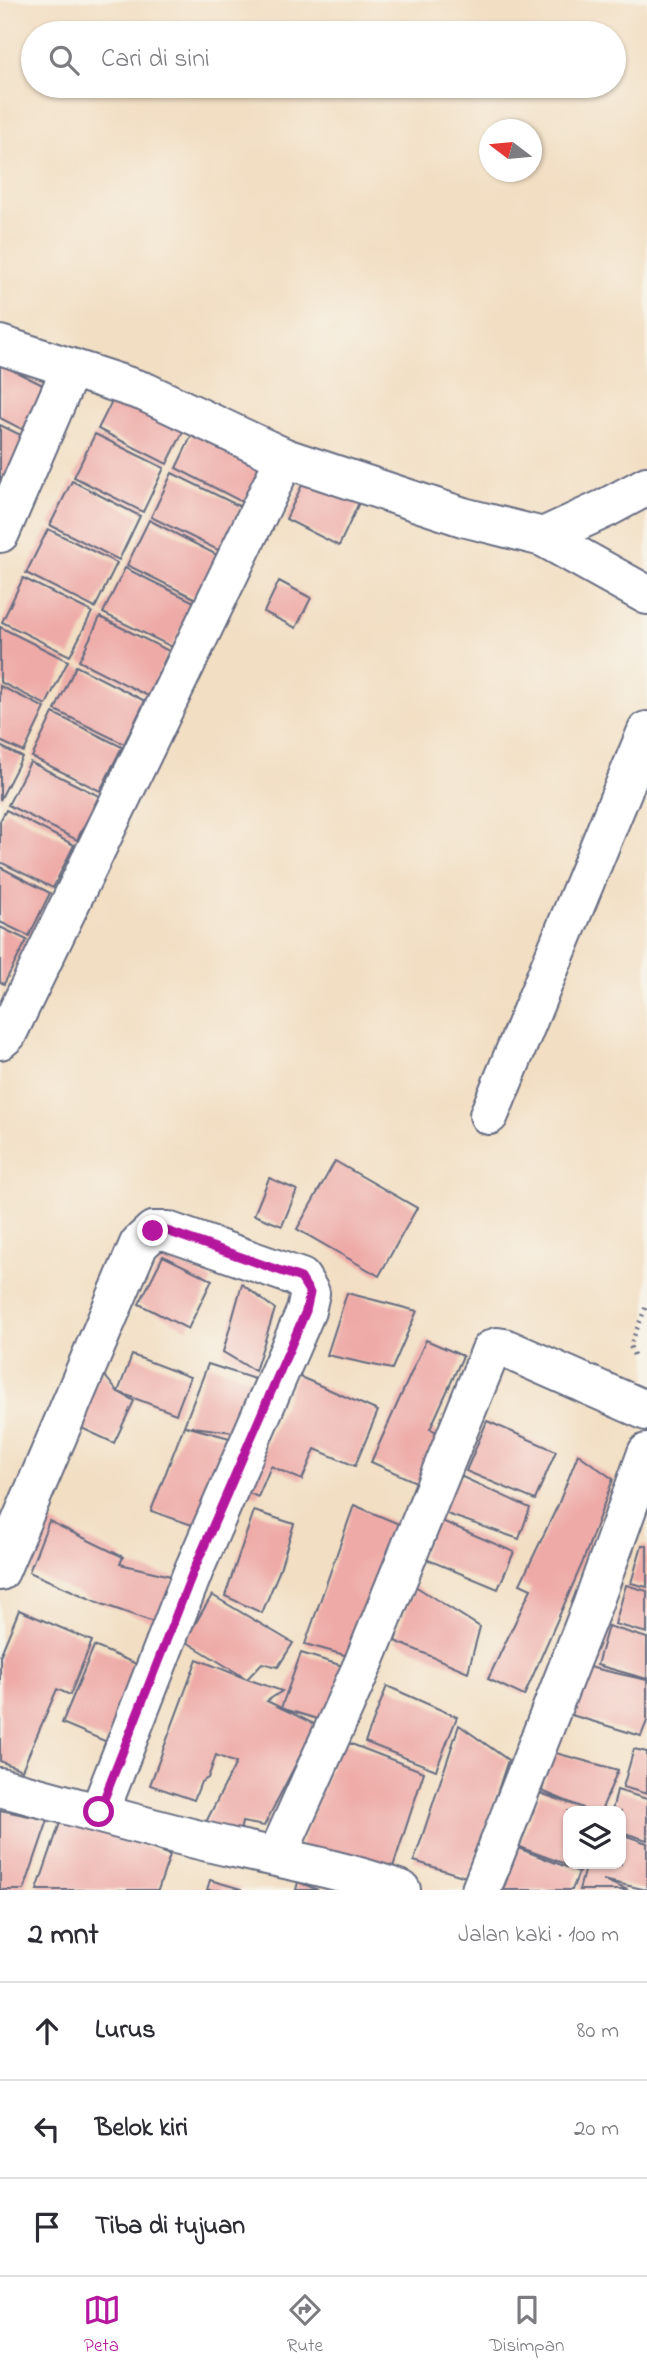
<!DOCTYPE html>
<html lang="id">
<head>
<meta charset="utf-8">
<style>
  :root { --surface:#fff; --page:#f2f2f3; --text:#2b2b33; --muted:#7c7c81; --line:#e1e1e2; --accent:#b5179e }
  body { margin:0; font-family:"Indie Flower",sans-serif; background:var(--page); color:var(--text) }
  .controls { position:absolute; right:21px; bottom:21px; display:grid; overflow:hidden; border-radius:14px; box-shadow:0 2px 5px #0004 }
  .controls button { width:63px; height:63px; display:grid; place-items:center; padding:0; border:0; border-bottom:2px solid var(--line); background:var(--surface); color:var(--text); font:35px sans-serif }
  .compass { position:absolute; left:479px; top:119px; width:63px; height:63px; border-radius:50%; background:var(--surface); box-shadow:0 2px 5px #0004; rotate:286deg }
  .stop { position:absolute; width:21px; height:21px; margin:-16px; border:5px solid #b5179e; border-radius:50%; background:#fff }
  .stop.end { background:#b5179e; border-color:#fff; box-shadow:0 2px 7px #0008 }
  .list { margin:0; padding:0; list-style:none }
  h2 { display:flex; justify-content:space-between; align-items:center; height:91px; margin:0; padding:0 28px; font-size:30px }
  h2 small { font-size:23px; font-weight:400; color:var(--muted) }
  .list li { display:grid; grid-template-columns:46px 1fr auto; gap:21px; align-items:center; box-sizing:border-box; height:98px; padding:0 28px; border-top:2px solid var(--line) }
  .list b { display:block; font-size:26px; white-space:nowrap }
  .list em { font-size:23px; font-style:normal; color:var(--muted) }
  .icon { flex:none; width:38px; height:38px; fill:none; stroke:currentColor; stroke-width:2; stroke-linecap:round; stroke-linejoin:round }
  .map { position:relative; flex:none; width:647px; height:1890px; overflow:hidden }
  .search { position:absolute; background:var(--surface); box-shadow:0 2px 5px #0004; left:21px; right:21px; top:21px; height:77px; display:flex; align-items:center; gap:18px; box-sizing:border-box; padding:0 24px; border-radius:38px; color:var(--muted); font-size:26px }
  .sheet { height:385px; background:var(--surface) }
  nav { display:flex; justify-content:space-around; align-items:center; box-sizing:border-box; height:98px; border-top:2px solid var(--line); background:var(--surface); font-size:19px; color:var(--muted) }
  nav a { display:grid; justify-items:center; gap:4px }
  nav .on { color:var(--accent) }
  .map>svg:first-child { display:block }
</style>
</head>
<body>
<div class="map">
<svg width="647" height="1890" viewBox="0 0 647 1890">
  <rect width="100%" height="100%" fill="#f7f3e8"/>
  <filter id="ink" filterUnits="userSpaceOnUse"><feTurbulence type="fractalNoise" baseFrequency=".0143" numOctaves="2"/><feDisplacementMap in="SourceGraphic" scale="14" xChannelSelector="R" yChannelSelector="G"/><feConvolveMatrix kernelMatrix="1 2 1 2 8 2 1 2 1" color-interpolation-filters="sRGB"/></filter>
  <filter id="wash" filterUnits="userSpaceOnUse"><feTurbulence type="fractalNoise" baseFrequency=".00686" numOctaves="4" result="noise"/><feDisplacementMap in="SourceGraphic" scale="28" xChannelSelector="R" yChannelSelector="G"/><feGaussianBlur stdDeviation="1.57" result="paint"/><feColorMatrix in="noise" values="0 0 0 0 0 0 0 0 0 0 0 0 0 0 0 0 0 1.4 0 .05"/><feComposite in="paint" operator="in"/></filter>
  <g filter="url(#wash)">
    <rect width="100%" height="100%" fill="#f2dec2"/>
    <g id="blocks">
      <!-- building -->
      <g fill="#eeaaa7">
        <path d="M0 364 57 392 35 436 0 418Z"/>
        <path d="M120 385 189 420 167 464 98 429Z"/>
        <path d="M197 424 266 459 244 503 176 468Z"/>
        <path d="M0 425 33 441 11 484 0 479Z"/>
        <path d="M95 434 164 468 143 512 74 477Z"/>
        <path d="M310 468 363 494 339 546 286 519Z"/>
        <path d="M172 473 241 507 220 551 151 517Z"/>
        <path d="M72 481 140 516 119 560 50 525Z"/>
        <path d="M149 520 217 555 196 599 127 565Z"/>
        <path d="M48 529 117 563 95 608 26 573Z"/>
        <path d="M125 568 194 602 172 647 103 613Z"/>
        <path d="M23 578 92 612 70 656 2 622Z"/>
        <path d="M279 581 311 598 296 628 264 612Z"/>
        <path d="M100 617 169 651 148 696 79 661Z"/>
        <path d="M0 627 68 661 46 705 0 682Z"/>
        <path d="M76 666 145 701 124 744 55 710Z"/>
        <path d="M0 686 45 708 24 752 0 741Z"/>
        <path d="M53 713 122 747 100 791 32 757Z"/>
        <path d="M0 746 22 757 0 800Z"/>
        <path d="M30 762 99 796 77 840 8 805Z"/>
        <path d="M6 810 74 845 53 888 0 862V821Z"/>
        <path d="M0 867 50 893 29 936 0 922Z"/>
        <path d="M0 927 27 940 4 984 0 982Z"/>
        <path d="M335 1161 417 1208 379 1276 297 1229Z"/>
        <path d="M269 1178 297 1190 282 1226 254 1215Z"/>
        <path d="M163 1256 212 1280 188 1329 139 1304Z"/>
        <path d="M242 1284 275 1309 255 1371 223 1352Z"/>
        <path d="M347 1293 417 1311 392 1369 327 1355Z"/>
        <path d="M426 1340 463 1356 430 1429 439 1433 418 1483 371 1462Z"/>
        <path d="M132 1355 190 1377 176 1414 118 1392Z"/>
        <path d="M208 1364 261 1381 240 1433 185 1426 237 1440 198 1527 151 1511Z"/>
        <path d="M101 1371 117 1391 134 1401 114 1443 75 1425Z"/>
        <path d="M296 1375 378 1411 355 1466 315 1449 302 1480 271 1466 258 1497 246 1492Z"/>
        <path d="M487 1421 556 1451 535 1500 466 1471Z"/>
        <path d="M578 1454 613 1479 582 1564 524 1696 488 1679 531 1589 520 1584 558 1505Z"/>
        <path d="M458 1475 530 1508 519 1539 441 1512Z"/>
        <path d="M354 1505 406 1527 359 1659 305 1644Z"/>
        <path d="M254 1511 294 1524 279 1572 262 1613 225 1596Z"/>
        <path d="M435 1518 514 1552 498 1589 421 1557Z"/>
        <path d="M49 1521 123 1557 120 1564 175 1577 162 1625 102 1604 29 1572Z"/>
        <path d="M642 1545 647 1546V1587L631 1583Z"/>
        <path d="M626 1585 647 1591V1633L615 1624Z"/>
        <path d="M415 1586 480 1627 468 1672 395 1641Z"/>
        <path d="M212 1595 293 1643 278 1667 262 1663 247 1679 282 1691 267 1701 316 1725 264 1826 242 1822 238 1841 205 1824 236 1763 216 1755 208 1778 201 1782 194 1800 150 1785 197 1659 247 1679 185 1641Z"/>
        <path d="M19 1610 92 1641 70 1695 57 1689 22 1770 0 1761V1656Z"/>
        <path d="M608 1626 647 1638V1679L597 1665Z"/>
        <path d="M94 1646 139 1665 107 1742 62 1723Z"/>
        <path d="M301 1653 346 1667 324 1721 281 1708Z"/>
        <path d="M584 1666 647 1680V1721L641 1736 565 1713Z"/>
        <path d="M387 1686 457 1717 436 1770 365 1742Z"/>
        <path d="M459 1725 508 1760 469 1878 414 1861Z"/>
        <path d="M341 1740 424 1772 391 1873 300 1847Z"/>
        <path d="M634 1749 647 1752V1794L623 1787Z"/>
        <path d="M552 1752 618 1770 601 1811H568V1864H582L579 1869 519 1847 540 1793 583 1808 542 1791Z"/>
        <path d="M617 1790 647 1799V1840L621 1832V1811H612Z"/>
        <path d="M0 1810 48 1820 24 1890H0Z"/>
        <path d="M62 1817 170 1855 158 1890H37Z"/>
        <path d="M621 1834 647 1843V1890L603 1880 628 1890H579L586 1864H621Z"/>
        <path d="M518 1848 579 1872 572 1890H503Z"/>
        <path d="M210 1880 241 1889V1890H207Z"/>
        <path d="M298 1882 318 1890H296Z"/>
      </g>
    </g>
  </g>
  <g filter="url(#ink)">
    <use href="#blocks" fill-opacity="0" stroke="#666c81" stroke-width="2"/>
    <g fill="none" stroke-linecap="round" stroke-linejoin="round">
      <!-- minor casing -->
      <g stroke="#666c81" stroke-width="42">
        <g id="minor">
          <path d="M0 345 145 392 285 458 463 517 543 537 606 508 647 486"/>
          <path d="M0 533 71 368"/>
          <path d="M543 537 647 595"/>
          <path d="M0 1040 7 1034 285 458"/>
          <path d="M489 1115 647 731"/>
          <path d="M0 1571 139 1244 153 1231H167L301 1278 310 1293 306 1311 193 1572 99 1813"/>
          <path d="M0 1787C78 1807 156 1831 234 1848 290 1860 347 1871 401 1890"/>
          <path d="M277 1856 364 1662 491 1350 497 1347 504 1348 647 1411"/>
          <path d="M481 1890 592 1606 647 1453"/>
        </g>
      </g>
      <!-- path -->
      <path stroke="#666c81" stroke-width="4.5" stroke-dasharray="2 5" stroke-linecap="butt" d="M634 1355 630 1346 647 1304"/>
      <!-- minor -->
      <use href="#minor" stroke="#fff" stroke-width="38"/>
    </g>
  </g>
  <g fill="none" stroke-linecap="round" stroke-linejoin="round" filter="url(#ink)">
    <!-- route -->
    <path stroke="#b5179e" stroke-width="9" d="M99 1812 193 1572 306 1311 310 1293 301 1278 167 1231H153"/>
  </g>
</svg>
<div class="controls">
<button><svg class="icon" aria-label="layers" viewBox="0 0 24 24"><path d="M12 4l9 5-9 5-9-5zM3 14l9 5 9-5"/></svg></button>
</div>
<svg class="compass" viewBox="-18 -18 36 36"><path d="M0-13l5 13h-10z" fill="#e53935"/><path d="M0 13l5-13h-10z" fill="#7c7c81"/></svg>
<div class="stop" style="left:99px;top:1812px"></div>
<div class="stop end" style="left:153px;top:1231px"></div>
<div class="search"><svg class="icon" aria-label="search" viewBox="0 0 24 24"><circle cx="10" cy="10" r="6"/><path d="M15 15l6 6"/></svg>Cari di sini</div>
</div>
<section class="sheet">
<h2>2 mnt<small>Jalan kaki · 100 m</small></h2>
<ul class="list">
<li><svg class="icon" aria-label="ahead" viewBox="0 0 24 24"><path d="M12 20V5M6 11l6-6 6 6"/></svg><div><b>Lurus</b></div><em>80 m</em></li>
<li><svg class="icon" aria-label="left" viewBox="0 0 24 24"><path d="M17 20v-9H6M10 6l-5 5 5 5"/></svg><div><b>Belok kiri</b></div><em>20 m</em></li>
<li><svg class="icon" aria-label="arrive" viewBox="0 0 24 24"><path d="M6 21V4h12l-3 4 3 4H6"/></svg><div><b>Tiba di tujuan</b></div></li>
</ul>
</section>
<nav>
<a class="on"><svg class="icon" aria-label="map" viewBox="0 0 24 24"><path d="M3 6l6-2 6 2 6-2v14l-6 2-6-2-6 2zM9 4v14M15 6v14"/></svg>Peta</a>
<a><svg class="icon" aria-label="directions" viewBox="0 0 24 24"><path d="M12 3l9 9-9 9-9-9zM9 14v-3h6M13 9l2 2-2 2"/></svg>Rute</a>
<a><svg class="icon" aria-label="saved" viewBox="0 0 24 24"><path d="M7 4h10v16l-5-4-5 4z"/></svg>Disimpan</a>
</nav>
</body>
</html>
